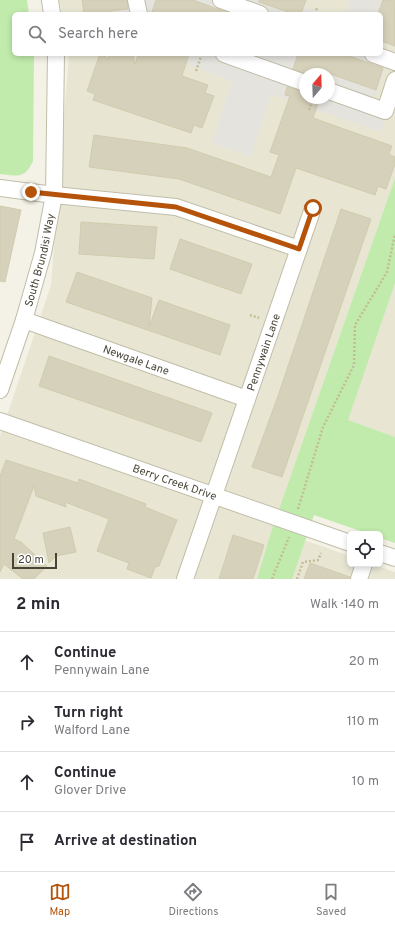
<!DOCTYPE html>
<html lang="en">
<head>
<meta charset="utf-8">
<style>
  :root { --surface:#fff; --page:#f2f2f3; --text:#2b2b33; --muted:#7c7c81; --line:#e1e1e2; --accent:#b45309 }
  body { margin:0; font-family:Overpass,sans-serif; background:var(--page); color:var(--text) }
  .controls { position:absolute; right:12px; bottom:12px; display:grid; overflow:hidden; border-radius:6px; box-shadow:0 2px 6px #0003 }
  .controls button { width:36px; height:36px; display:grid; place-items:center; padding:0; border:0; border-bottom:1px solid var(--line); background:var(--surface); color:var(--text); font:20px sans-serif }
  .compass { position:absolute; left:299px; top:68px; width:36px; height:36px; border-radius:50%; background:var(--surface); box-shadow:0 2px 6px #0003; rotate:19deg }
  .scale { position:absolute; left:12px; bottom:10px; width:45px; box-sizing:border-box; padding-left:4px; border:2px solid #474335; border-top:0; font-size:11px; line-height:14px; white-space:nowrap; color:#474335; -webkit-text-stroke:3px #fff; paint-order:stroke }
  .stop { position:absolute; width:12px; height:12px; margin:-9px; border:3px solid #b45309; border-radius:50%; background:#fff }
  .stop.end { background:#b45309; border-color:#fff; box-shadow:0 1px 4px #0008 }
  .list { margin:0; padding:0; list-style:none }
  h2 { display:flex; justify-content:space-between; align-items:center; height:52px; margin:0; padding:0 16px; font-size:17px }
  h2 small { font-size:13px; font-weight:400; color:var(--muted) }
  .list li { display:grid; grid-template-columns:26px 1fr auto; gap:12px; align-items:center; box-sizing:border-box; height:60px; padding:0 16px; border-top:1px solid var(--line) }
  .list b { display:block; font-size:15px; white-space:nowrap }
  .list p { margin:0; font-size:13px; white-space:nowrap; color:var(--muted) }
  .list em { font-size:13px; font-style:normal; color:var(--muted) }
  .icon { flex:none; width:22px; height:22px; fill:none; stroke:currentColor; stroke-width:2; stroke-linecap:round; stroke-linejoin:round }
  .map { position:relative; flex:none; width:395px; height:579px; overflow:hidden }
  .search { position:absolute; background:var(--surface); box-shadow:0 2px 6px #0003; left:12px; right:12px; top:12px; height:44px; display:flex; align-items:center; gap:10px; box-sizing:border-box; padding:0 14px; border-radius:6px; color:var(--muted); font-size:15px }
  .sheet { height:292px; background:var(--surface) }
  nav { display:flex; justify-content:space-around; align-items:center; box-sizing:border-box; height:56px; border-top:1px solid var(--line); background:var(--surface); font-size:11px; color:var(--muted) }
  nav a { display:grid; justify-items:center; gap:2px }
  nav .on { color:var(--accent) }
  .map>svg:first-child { display:block }
</style>
</head>
<body>
<div class="map">
<svg width="395" height="579" viewBox="0 0 395 579">
  <rect width="100%" height="100%" fill="#f4f2e6"/>
  <!-- residential -->
  <g fill="#e8e6d3" fill-rule="evenodd">
    <path d="M59 0H395V178L272 529 350 556V564H372L395 572V579H0V436L51 285 69 54H381V14H62ZM305 74H329V98H305Z"/>
    <path d="M395 282V437L347 420Z"/>
  </g>
  <!-- green -->
  <g fill="#c1ebac">
    <path d="M0 0H27L29 14H14V54H34L33 161C25 179 17 176 0 174Z"/>
    <path d="M395 178V283L348 420 395 437V543L380 538V534H369L314 515 292 579H257L272 529Z"/>
  </g>
  <!-- parking -->
  <g fill="#e4e3de" fill-rule="evenodd">
    <path d="M113 0H286L325 14H116Z"/>
    <path d="M350 0H395V47L381 42V14H345Z"/>
    <path d="M381 48 390 51 370 114 385 119 381 132 271 94 251 157 212 143 232 81 158 54H381ZM305 74H329V98H305Z"/>
  </g>
  <!-- building -->
  <g fill="#d6d1ba" stroke="#d1cbad">
    <path d="M82 0H127L128 9 110 11V14H84Z"/>
    <path d="M156 0H193L228 13V14H159L152 12Z"/>
    <path d="M259 0H306L301 14H294L259 2Z"/>
    <path d="M383 0H395V46L381 41V14H378Z"/>
    <path d="M100 54 108 58 110 54H133L135 65 138 54H189L182 76 208 85 205 93 214 96 202 128 194 125 191 133 93 100 95 94 87 91Z"/>
    <path d="M298 54H343L383 68 376 90 328 73 308 74 293 69Z"/>
    <path d="M287 87 305 92V98H320L313 118 392 146 389 154 395 157V164L386 189 378 186 375 195 296 168 280 214 179 179 89 167 94 135 187 148 271 177 279 155 270 152 290 96 285 95Z"/>
    <path d="M0 206 21 210 5 282 0 281Z"/>
    <path d="M341 209 371 219 282 477 252 467 278 396Z"/>
    <path d="M81 222 157 227 154 259 79 254Z"/>
    <path d="M180 239 252 264 241 294 170 269Z"/>
    <path d="M77 272 152 298 149 327 159 300 230 325 220 355 66 302Z"/>
    <path d="M49 356 212 413 201 442 39 386Z"/>
    <path d="M6 460 78 483 79 479 146 504 145 507 177 520 159 566 155 567 151 578 127 569 129 563 97 551 109 519 65 502 66 507 36 496 34 486 14 539 21 542 47 566 34 579H23L4 564 0 572V476Z"/>
    <path d="M70 527 76 552 56 556 49 563 43 533Z"/>
    <path d="M233 535 264 545 253 579H219Z"/>
    <path d="M310 563 350 577 349 579H304Z"/>
  </g>
  <g fill="none" stroke-linecap="round" stroke-linejoin="round">
    <!-- minor casing -->
    <g stroke="#c0bda8" stroke-width="18">
      <g id="minor">
        <path d="M50 0 52 14"/>
        <path d="M136 0 139 14"/>
        <path d="M221 0 260 14"/>
        <path d="M224 54 305 83"/>
        <path d="M373 54 395 62"/>
        <path d="M329 91 385 111 395 80"/>
        <path d="M0 188 54 195 176 207 299 249"/>
        <path id="s1" d="M24 320 247 399"/>
        <path id="s2" d="M0 390 24 320 43 253 54 195 56 54"/>
        <path id="s3" d="M0 421 350 543"/>
        <path d="M380 553 395 558"/>
        <path id="s4" d="M185 579 313 208"/>
        <path d="M359 579 364 564"/>
      </g>
    </g>
    <!-- path -->
    <g stroke="#c3bc98" stroke-width="2.5" stroke-dasharray="2 2" stroke-linecap="butt">
      <path d="M315 14 317 8"/>
      <path d="M196 71 202 54"/>
      <path d="M309 110 313 98"/>
      <path d="M250 315 259 318"/>
      <path d="M298 509 323 427 354 365 355 325 387 272 395 234"/>
      <path d="M272 579 289 537"/>
      <path d="M297 579 303 562 318 560 321 553"/>
    </g>
    <!-- minor -->
    <use href="#minor" stroke="#fff" stroke-width="16"/>
  </g>
  <g fill="none" stroke-linecap="round" stroke-linejoin="round">
    <!-- route -->
    <path stroke="#b45309" stroke-width="5" d="M31 192 176 207 299 249 313 208"/>
  </g>
  <g text-anchor="middle" stroke-width="3" stroke-linejoin="round" paint-order="stroke">
    <!-- street labels -->
    <g font-size="11" fill="#474335" stroke="#fff">
      <text dy="4" stroke="none"><textPath href="#s2" startOffset="136">South Brundisi Way</textPath></text>
      <text dy="4" stroke="none"><textPath href="#s4" startOffset="240">Pennywain Lane</textPath></text>
      <text dy="4" stroke="none"><textPath href="#s1" startOffset="119">Newgale Lane</textPath></text>
      <text dy="4" stroke="none"><textPath href="#s3" startOffset="185">Berry Creek Drive</textPath></text>
    </g>
  </g>
</svg>
<div class="controls">
<button><svg class="icon" aria-label="locate" viewBox="0 0 24 24"><circle cx="12" cy="12" r="6"/><path d="M12 2v4M12 18v4M2 12h4M18 12h4"/></svg></button>
</div>
<svg class="compass" viewBox="-18 -18 36 36"><path d="M0-13l5 13h-10z" fill="#e53935"/><path d="M0 13l5-13h-10z" fill="#7c7c81"/></svg>
<div class="scale">20 m</div>
<div class="stop" style="left:313px;top:208px"></div>
<div class="stop end" style="left:31px;top:192px"></div>
<div class="search"><svg class="icon" aria-label="search" viewBox="0 0 24 24"><circle cx="10" cy="10" r="6"/><path d="M15 15l6 6"/></svg>Search here</div>
</div>
<section class="sheet">
<h2>2 min<small>Walk · 140 m</small></h2>
<ul class="list">
<li><svg class="icon" aria-label="ahead" viewBox="0 0 24 24"><path d="M12 20V5M6 11l6-6 6 6"/></svg><div><b>Continue</b><p>Pennywain Lane</p></div><em>20 m</em></li>
<li><svg class="icon" aria-label="right" viewBox="0 0 24 24"><path d="M7 20v-9h11M14 6l5 5-5 5"/></svg><div><b>Turn right</b><p>Walford Lane</p></div><em>110 m</em></li>
<li><svg class="icon" aria-label="ahead" viewBox="0 0 24 24"><path d="M12 20V5M6 11l6-6 6 6"/></svg><div><b>Continue</b><p>Glover Drive</p></div><em>10 m</em></li>
<li><svg class="icon" aria-label="arrive" viewBox="0 0 24 24"><path d="M6 21V4h12l-3 4 3 4H6"/></svg><div><b>Arrive at destination</b></div></li>
</ul>
</section>
<nav>
<a class="on"><svg class="icon" aria-label="map" viewBox="0 0 24 24"><path d="M3 6l6-2 6 2 6-2v14l-6 2-6-2-6 2zM9 4v14M15 6v14"/></svg>Map</a>
<a><svg class="icon" aria-label="directions" viewBox="0 0 24 24"><path d="M12 3l9 9-9 9-9-9zM9 14v-3h6M13 9l2 2-2 2"/></svg>Directions</a>
<a><svg class="icon" aria-label="saved" viewBox="0 0 24 24"><path d="M7 4h10v16l-5-4-5 4z"/></svg>Saved</a>
</nav>
</body>
</html>
